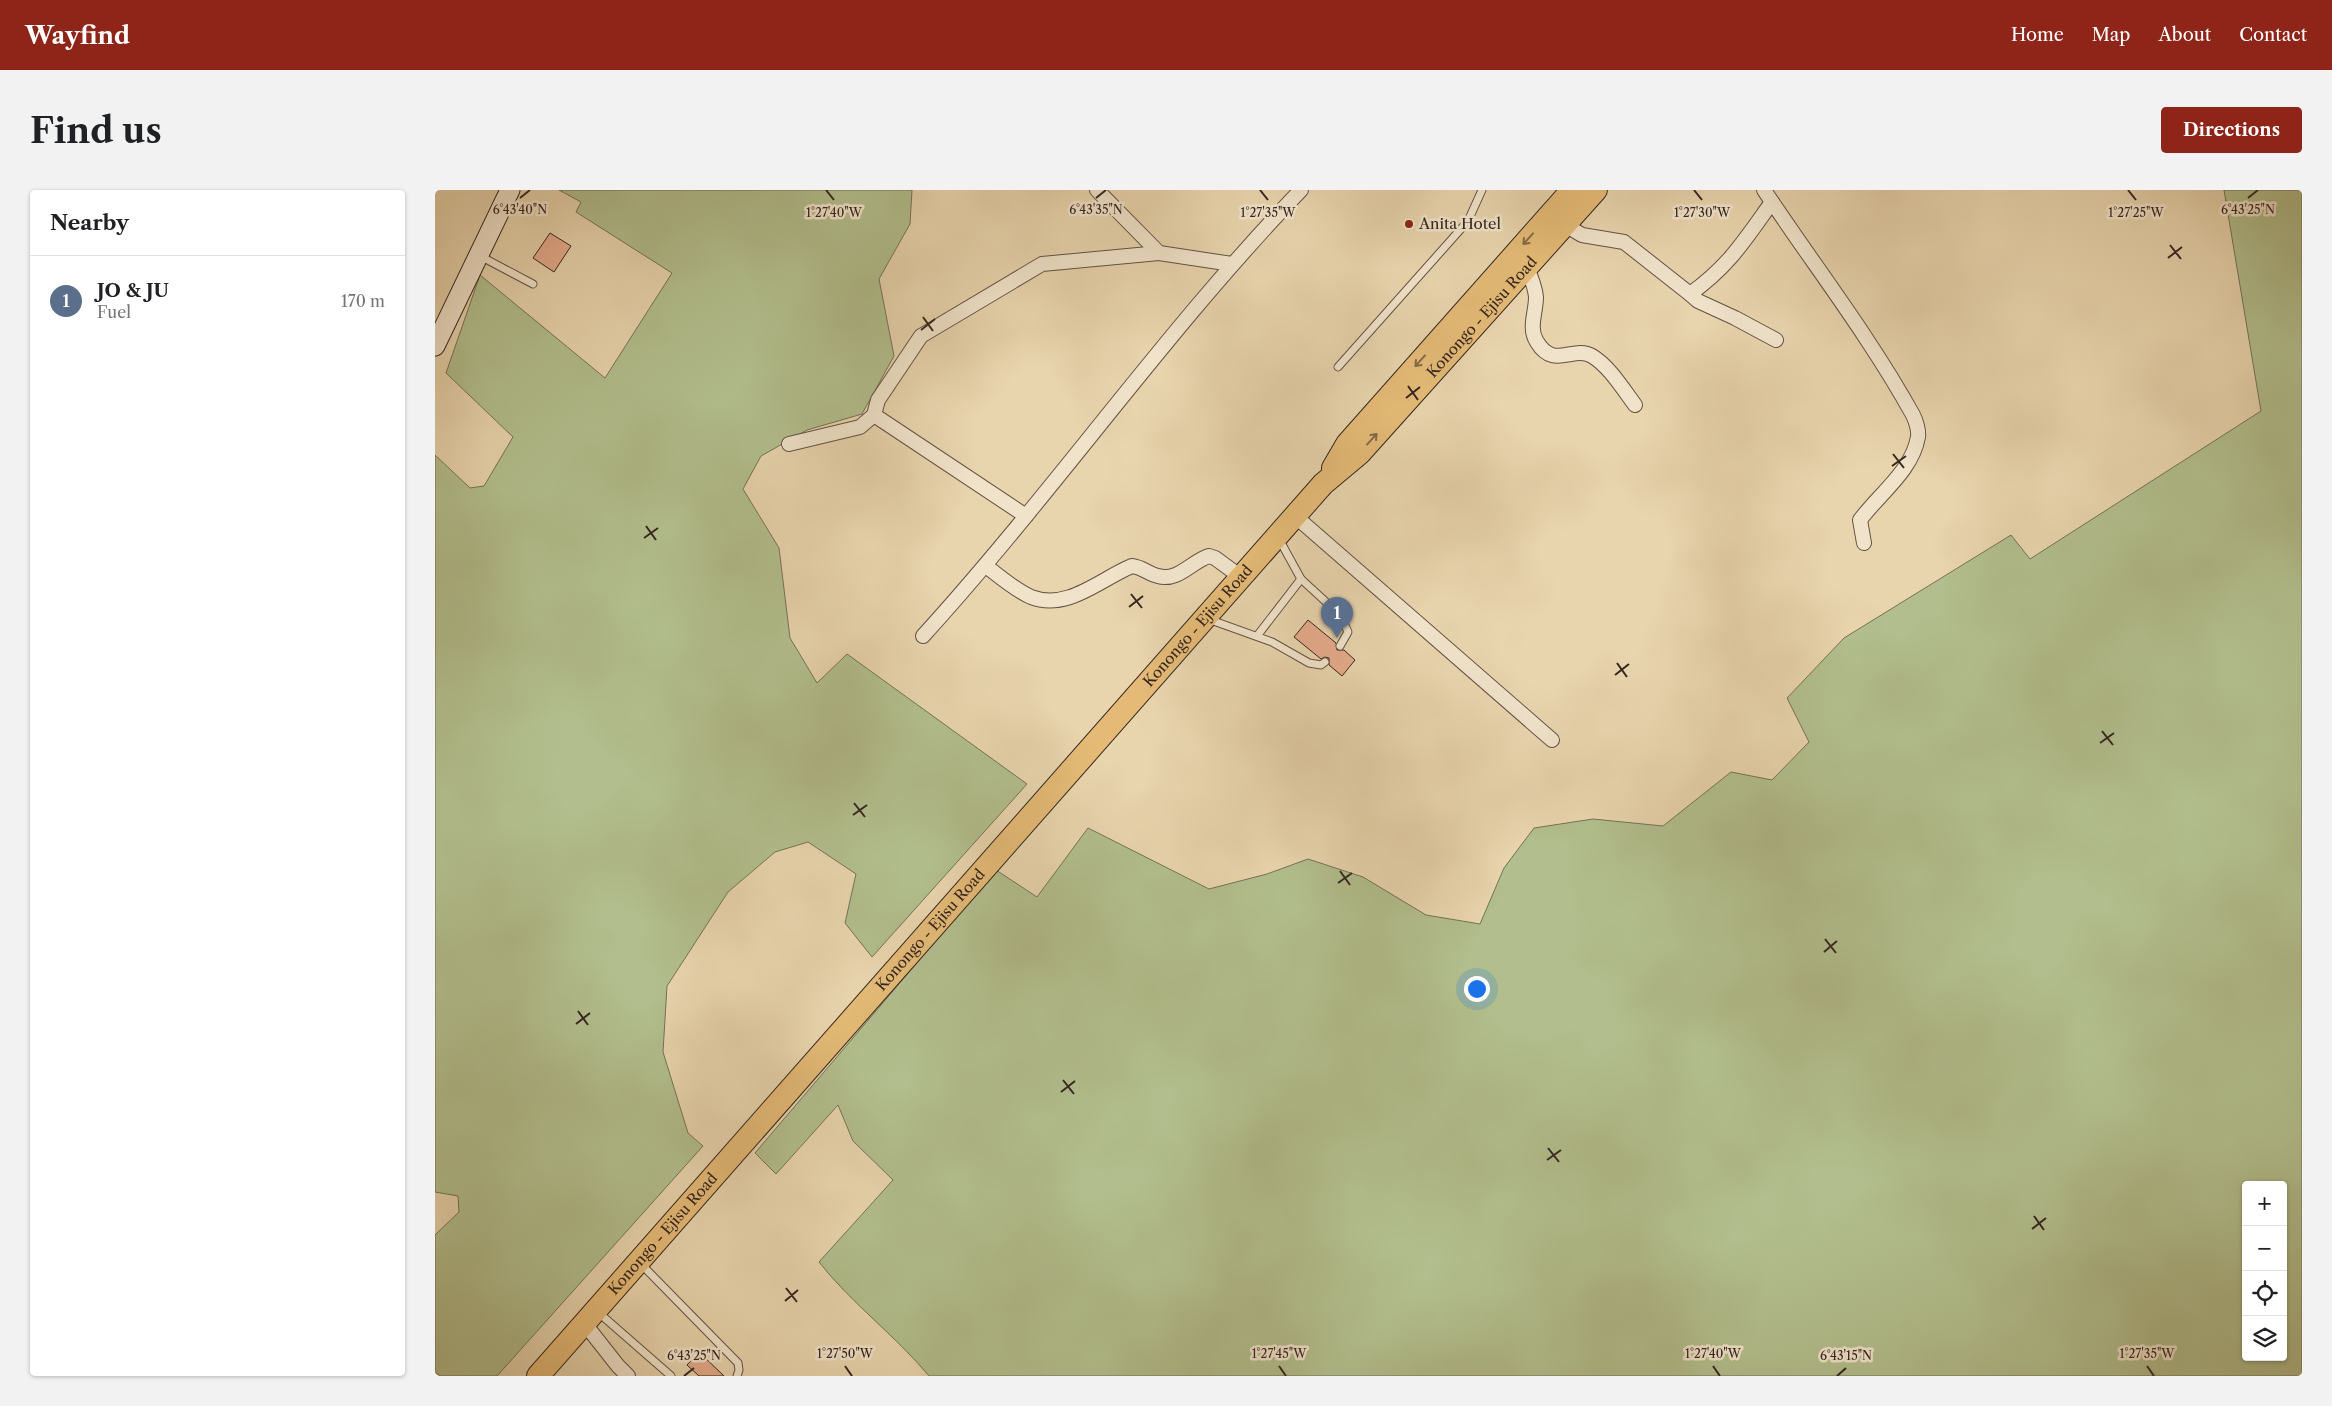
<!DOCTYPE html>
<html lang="en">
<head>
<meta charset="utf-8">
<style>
  :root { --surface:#fff; --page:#f2f2f2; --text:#202124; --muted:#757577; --line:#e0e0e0; --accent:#8f2418 }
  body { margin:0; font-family:"Libre Caslon Text",serif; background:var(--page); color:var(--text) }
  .controls { position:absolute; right:15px; bottom:15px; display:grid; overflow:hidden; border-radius:5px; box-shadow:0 1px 4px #0004 }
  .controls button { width:45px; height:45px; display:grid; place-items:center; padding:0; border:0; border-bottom:1px solid var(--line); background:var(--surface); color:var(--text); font:25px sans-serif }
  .you { position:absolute; left:1041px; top:798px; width:18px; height:18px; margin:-12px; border:4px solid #fff; border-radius:50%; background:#1a73e8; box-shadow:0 0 0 8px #1a73e833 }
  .badge { display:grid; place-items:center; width:32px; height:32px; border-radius:50%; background:var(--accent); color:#fff; font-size:16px; font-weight:700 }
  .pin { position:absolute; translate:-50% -41px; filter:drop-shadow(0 1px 2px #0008) }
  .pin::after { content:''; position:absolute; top:26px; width:18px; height:15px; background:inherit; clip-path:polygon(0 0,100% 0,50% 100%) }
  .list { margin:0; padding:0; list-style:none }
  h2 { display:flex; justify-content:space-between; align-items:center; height:65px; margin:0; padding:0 20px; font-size:21px }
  h2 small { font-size:16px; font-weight:400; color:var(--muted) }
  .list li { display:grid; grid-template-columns:32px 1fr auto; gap:15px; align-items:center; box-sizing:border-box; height:90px; padding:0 20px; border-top:1px solid var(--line) }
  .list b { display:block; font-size:19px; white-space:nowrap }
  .list p { margin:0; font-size:16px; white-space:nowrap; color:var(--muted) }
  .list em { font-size:16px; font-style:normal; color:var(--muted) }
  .icon { flex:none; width:28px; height:28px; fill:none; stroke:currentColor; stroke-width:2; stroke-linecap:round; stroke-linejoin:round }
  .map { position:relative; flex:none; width:1867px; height:1186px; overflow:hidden; border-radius:5px }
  header { display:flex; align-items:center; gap:30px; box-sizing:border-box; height:70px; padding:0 25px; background:var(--accent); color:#fff }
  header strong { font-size:24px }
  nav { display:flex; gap:28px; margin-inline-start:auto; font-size:18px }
  .intro { display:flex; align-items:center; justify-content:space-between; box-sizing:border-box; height:120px; padding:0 30px }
  h1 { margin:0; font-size:35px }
  .button { padding:12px 22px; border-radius:5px; background:var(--accent); color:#fff; font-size:18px; font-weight:700 }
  main { display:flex; gap:30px; padding:0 30px }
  aside { flex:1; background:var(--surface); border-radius:5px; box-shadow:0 1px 4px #0004 }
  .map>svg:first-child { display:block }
</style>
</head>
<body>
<header>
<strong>Wayfind</strong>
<nav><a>Home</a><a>Map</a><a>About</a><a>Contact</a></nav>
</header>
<div class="intro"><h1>Find us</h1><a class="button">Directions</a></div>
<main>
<aside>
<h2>Nearby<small></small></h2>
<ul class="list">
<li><span class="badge" style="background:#5c6f8a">1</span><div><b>JO &amp; JU</b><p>Fuel</p></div><em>170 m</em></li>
</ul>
</aside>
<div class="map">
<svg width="1867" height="1186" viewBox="0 0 1867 1186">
  <rect width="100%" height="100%" fill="#e8d4ad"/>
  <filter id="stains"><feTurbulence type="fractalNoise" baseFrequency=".004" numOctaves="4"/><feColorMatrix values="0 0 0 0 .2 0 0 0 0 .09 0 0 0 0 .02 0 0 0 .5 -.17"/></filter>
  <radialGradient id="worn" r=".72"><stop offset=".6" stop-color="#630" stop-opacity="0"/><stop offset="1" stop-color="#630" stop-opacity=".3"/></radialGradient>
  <!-- green -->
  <g fill="#b2be8d" stroke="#747257" fill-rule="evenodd">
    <path d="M124 0H477L475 34 444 89 459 166 427 224 372 240 326 266 308 299 344 358 355 448 382 493 412 464 592 594 437 767 410 733 421 684 373 652 340 662 293 702 232 796 228 862 253 943 268 956 62 1186H5L0 1182V1045L24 1022 23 1006 0 1002V265L35 298 49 296 78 247 11 183 45 85 170 188 237 83 141 22 146 12Z"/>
    <path d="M1789 0H1867V1186H494C460 1145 417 1114 384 1072L458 990 418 951 403 915 341 984 320 963 561 680 602 707 653 638 774 699 832 684 873 669 928 687 991 725 1045 734 1069 678 1099 638 1158 629 1228 636 1296 582 1337 590 1374 552 1352 508 1409 448 1576 345 1595 369 1826 221ZM1811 995H1848V1167H1811Z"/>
  </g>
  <!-- building -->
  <g fill="#e6ab8c" stroke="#352621">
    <path d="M115 43 136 56 119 82 98 68Z"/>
    <path d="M873 430 901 453 902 460H909L920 470 907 486 894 475V468L890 467 886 469 859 447Z"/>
    <path d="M264 1162 289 1186H264L252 1175Z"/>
  </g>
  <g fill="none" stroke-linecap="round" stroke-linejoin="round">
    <!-- service casing -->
    <g stroke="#625244" stroke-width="9">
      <g id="service">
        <path d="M45 66 98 94"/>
        <path d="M903 177 1033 31 1047 0"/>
        <path d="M844 349 866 389 890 411 908 431 913 442 905 456"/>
        <path d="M773 429 837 452 874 473 886 475 890 472"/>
        <path d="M822 446 866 389"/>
        <path d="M206 1074 303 1173 304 1180 302 1186"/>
        <path d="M164 1123 236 1186"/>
      </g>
    </g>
    <!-- minor casing -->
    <g stroke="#625244" stroke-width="16">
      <g id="minor">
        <path d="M662 0 724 63 797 74"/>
        <path d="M1329 0C1378 74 1435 147 1478 225 1481 231 1484 241 1483 247 1477 281 1444 304 1425 330L1429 353"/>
        <path d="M1130 35 1147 45 1189 52 1255 104C1294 76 1309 51 1337 12"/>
        <path d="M1092 78C1096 87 1100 97 1101 107 1101 123 1093 138 1102 152 1119 180 1138 155 1157 166 1174 176 1188 199 1200 215"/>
        <path d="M1255 104 1263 111 1300 128 1341 150"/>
        <path d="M439 225 591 326"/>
        <path d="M354 254 425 237 439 225 443 210 486 146 607 74 724 63"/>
        <path d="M860 326 1117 550"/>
        <path d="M551 376C565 387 580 400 596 407 633 421 665 389 697 376 707 377 714 384 723 386 743 392 757 371 774 366L780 368 806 387"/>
        <path d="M488 446C619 302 731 140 866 0"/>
        <path d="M150 1134 183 1176 193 1186"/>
      </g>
    </g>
    <!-- secondary casing -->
    <g stroke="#352621" stroke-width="21">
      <path id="secondary" d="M0 156 75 0"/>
    </g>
    <!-- trunk casing -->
    <g stroke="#352621" stroke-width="24">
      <g id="trunk">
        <path d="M898 278 912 254 1137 0"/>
        <path id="s1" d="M103 1186 888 294 925 263 1161 0"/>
      </g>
    </g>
    <!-- service -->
    <use href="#service" stroke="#f0e3ca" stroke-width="7"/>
    <!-- minor -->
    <use href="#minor" stroke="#f0e3ca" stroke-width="14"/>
    <!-- secondary -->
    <use href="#secondary" stroke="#f0e3ca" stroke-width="19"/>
    <!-- trunk -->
    <use href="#trunk" stroke="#e4ba76" stroke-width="22"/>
  </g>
  <!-- one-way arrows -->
  <defs><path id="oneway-shaft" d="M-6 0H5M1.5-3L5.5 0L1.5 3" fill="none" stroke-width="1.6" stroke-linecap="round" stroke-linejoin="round" transform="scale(1.25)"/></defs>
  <g stroke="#846947">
    <use href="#oneway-shaft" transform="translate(1093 49) rotate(132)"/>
    <use href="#oneway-shaft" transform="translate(985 171) rotate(132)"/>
    <use href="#oneway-shaft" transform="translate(937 249) rotate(-48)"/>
  </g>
  <!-- ticks -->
  <path fill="none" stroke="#352621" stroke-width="2" d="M391 0 399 10M825 0 833 10M1259 0 1267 10M1693 0 1701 10M85 8 95 0M661 8 671 0M1813 8 1823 0M1735 55 1746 69M1733 68 1747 57M488 127 498 141M486 140 500 129M973 196 983 210M971 208 985 197M1458 264 1469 278M1457 276 1471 266M211 336 221 350M209 348 223 338M696 404 707 418M694 417 708 406M1182 473 1192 487M1180 485 1194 474M1667 541 1678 555M1665 553 1679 543M419 613 430 627M418 625 432 615M905 681 915 695M903 693 917 683M1390 749 1401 763M1389 762 1402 751M143 821 153 835M141 834 155 823M628 890 639 904M626 902 640 891M1113 958 1124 972M1112 970 1126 960M1599 1026 1609 1040M1597 1039 1611 1028M351 1098 362 1112M350 1111 363 1100M410 1176 417 1186M844 1176 851 1186M1278 1176 1285 1186M1712 1176 1719 1186M249 1186 259 1178M1402 1186 1411 1178"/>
  <!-- markers -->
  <circle fill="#8f2418" stroke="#f0e3ca" stroke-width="2" cx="974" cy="34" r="5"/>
  <g text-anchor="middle" stroke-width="5" stroke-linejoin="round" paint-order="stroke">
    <!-- poi labels -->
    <g font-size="15" fill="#352621" stroke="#f0e3ca" text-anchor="start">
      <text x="984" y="39">Anita Hotel</text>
    </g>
    <!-- street labels -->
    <g font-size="15" fill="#352621" stroke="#f0e3ca">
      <text dy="5" stroke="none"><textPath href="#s1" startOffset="1419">Konongo - Ejisu Road</textPath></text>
      <text dy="5" stroke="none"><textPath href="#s1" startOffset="999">Konongo - Ejisu Road</textPath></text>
      <text dy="5" stroke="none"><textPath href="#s1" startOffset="594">Konongo - Ejisu Road</textPath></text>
      <text dy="5" stroke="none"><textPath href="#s1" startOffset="189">Konongo - Ejisu Road</textPath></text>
    </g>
  </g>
  <g font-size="12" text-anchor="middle" fill="#352621" stroke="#f0e3ca" stroke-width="5" stroke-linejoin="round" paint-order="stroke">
    <text x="85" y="24">6°43'40"N</text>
    <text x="661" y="24">6°43'35"N</text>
    <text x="1813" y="24">6°43'25"N</text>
    <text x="399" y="27">1°27'40"W</text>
    <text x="833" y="27">1°27'35"W</text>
    <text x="1267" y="27">1°27'30"W</text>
    <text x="1701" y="27">1°27'25"W</text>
    <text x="410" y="1168">1°27'50"W</text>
    <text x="844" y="1168">1°27'45"W</text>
    <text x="1278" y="1168">1°27'40"W</text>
    <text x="1712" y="1168">1°27'35"W</text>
    <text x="259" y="1170">6°43'25"N</text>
    <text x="1411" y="1170">6°43'15"N</text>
  </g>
  <rect width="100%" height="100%" filter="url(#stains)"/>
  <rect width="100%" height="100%" fill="url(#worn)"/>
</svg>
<div class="controls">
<button>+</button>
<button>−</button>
<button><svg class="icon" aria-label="locate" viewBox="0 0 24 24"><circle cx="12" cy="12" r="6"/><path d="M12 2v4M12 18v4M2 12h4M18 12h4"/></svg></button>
<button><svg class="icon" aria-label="layers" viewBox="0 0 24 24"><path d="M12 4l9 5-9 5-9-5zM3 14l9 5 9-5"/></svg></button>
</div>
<div class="you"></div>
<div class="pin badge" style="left:902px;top:448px;background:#5c6f8a">1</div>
</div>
</main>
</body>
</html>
